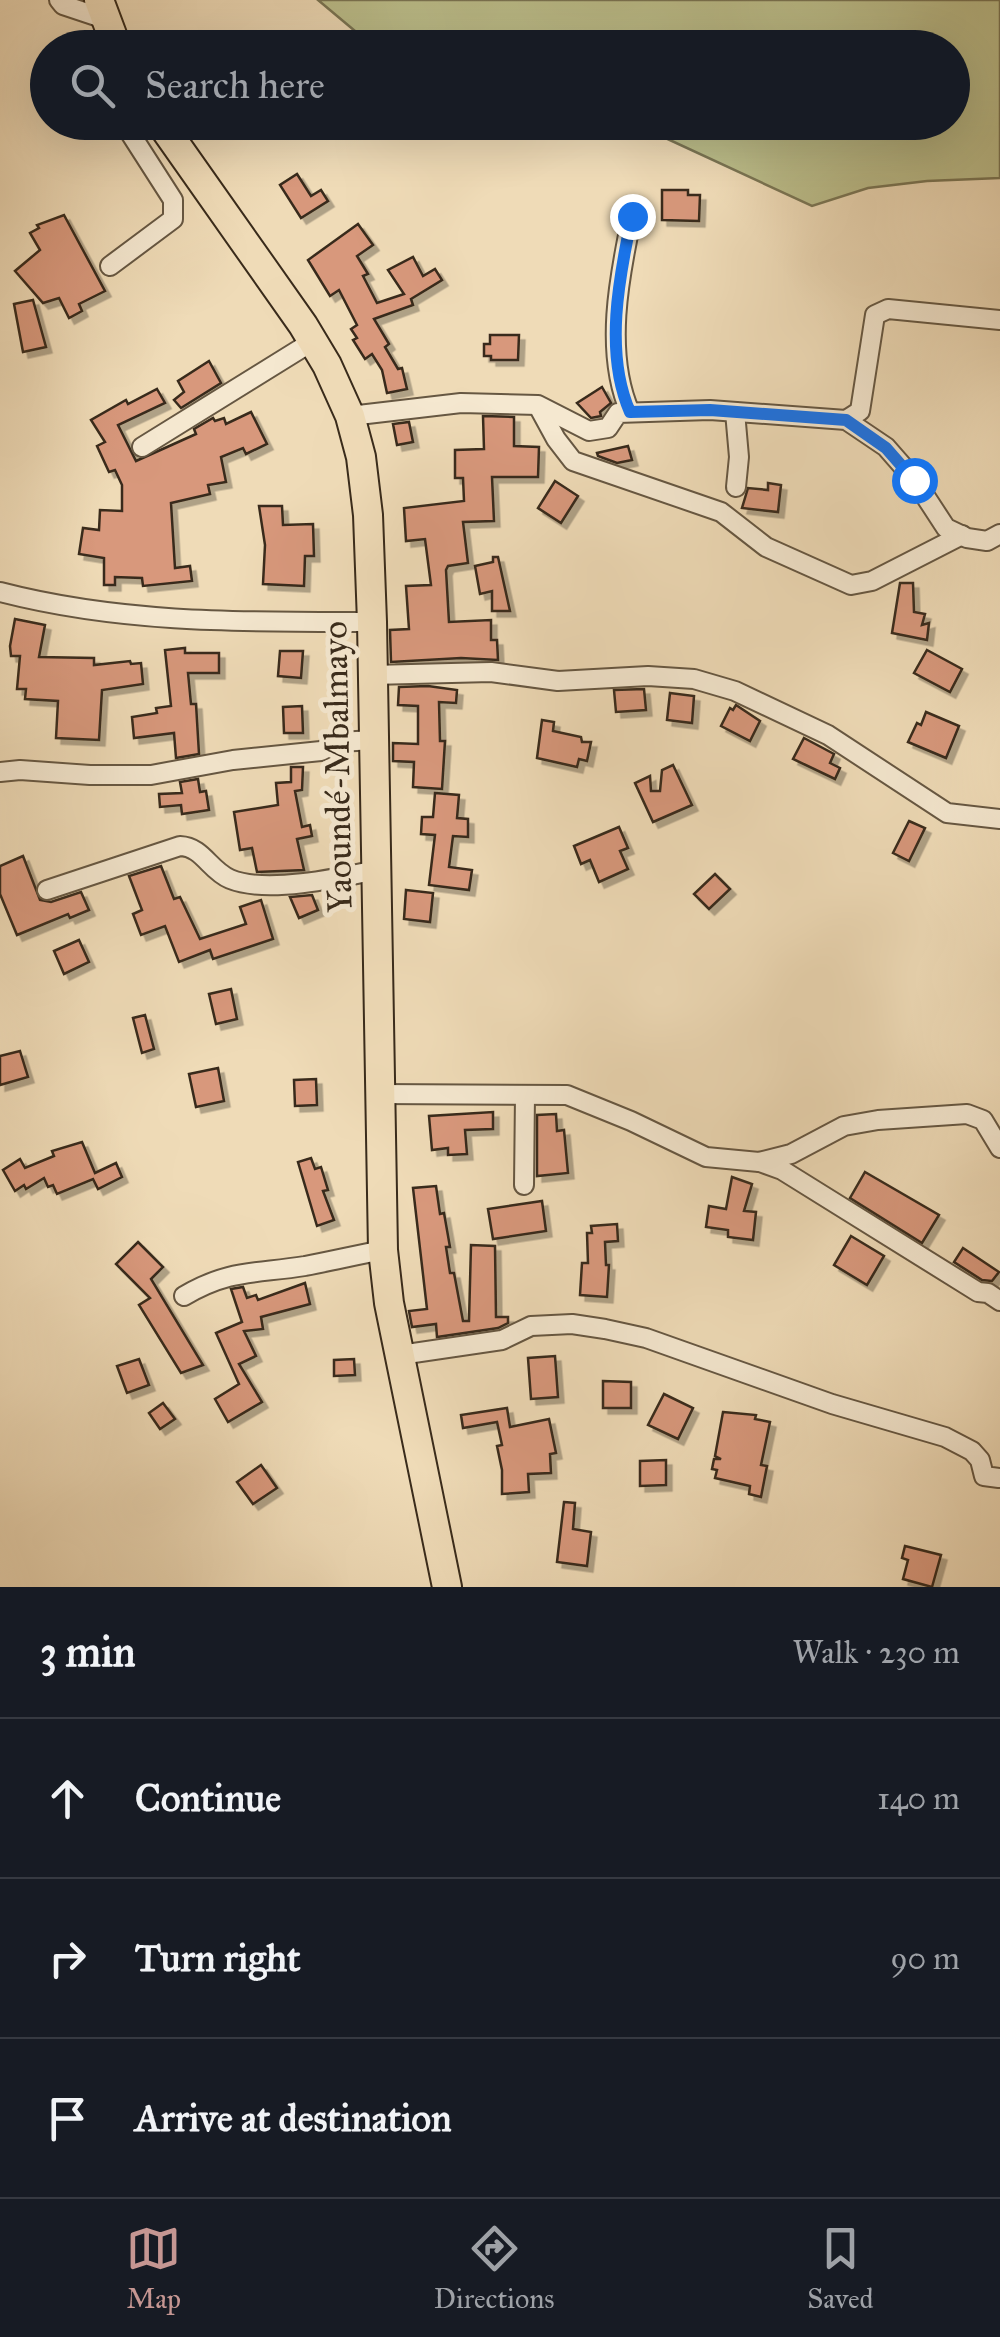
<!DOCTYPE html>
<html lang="en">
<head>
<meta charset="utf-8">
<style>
  :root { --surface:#171b24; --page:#242831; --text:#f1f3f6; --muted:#9ea1a6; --line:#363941; --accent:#c59692 }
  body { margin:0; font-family:"IM FELL Great Primer",serif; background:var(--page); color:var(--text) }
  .stop { position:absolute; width:30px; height:30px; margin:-22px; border:8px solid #1a73e8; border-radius:50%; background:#fff }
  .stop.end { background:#1a73e8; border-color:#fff; box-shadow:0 2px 10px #0008 }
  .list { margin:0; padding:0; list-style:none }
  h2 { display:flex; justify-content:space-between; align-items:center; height:130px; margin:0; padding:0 40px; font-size:42px }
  h2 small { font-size:32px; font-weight:400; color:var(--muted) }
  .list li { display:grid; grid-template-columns:65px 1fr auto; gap:30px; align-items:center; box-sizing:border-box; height:160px; padding:0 40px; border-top:2px solid var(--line) }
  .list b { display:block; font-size:38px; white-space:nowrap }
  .list em { font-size:32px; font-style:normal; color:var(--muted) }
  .icon { flex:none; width:55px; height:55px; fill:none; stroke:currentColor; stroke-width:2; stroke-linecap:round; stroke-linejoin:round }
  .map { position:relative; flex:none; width:1000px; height:1587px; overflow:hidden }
  .search { position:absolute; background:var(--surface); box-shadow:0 10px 40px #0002; left:30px; right:30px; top:30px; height:110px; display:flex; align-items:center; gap:25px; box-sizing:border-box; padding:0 35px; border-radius:55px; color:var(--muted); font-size:38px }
  .sheet { height:610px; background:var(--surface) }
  nav { display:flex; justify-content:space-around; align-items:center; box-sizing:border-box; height:140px; border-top:2px solid var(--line); background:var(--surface); font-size:28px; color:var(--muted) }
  nav a { display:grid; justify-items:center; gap:5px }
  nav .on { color:var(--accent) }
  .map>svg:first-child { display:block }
</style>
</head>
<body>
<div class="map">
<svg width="1000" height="1587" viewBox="0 0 1000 1587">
  <defs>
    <filter id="shadow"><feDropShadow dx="5.5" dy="5.5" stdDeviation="0" flood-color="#0004"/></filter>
  </defs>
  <rect width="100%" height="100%" fill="#efdbb7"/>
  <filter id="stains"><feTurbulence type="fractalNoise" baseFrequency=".002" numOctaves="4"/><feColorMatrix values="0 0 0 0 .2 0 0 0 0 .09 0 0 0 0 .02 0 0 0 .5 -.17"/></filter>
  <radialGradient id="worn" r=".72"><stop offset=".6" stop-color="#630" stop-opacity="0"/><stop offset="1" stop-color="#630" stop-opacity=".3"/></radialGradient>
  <!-- green -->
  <path fill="#bcbf8c" stroke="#7a7554" stroke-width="2.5" d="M318 0H1000V178L927 181 868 188 812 206 633 123 952 122V48L498 47 355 31Z"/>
  <!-- building -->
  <g fill="#d8987c" stroke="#392b1b" stroke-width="2.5" filter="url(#shadow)">
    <path d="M297 174 311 196 321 190 328 201 301 218 280 185Z"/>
    <path d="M662 190H688V195H700L699 221 662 220Z"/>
    <path d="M64 215 105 291 79 304 82 311 69 318 59 298 43 303 15 271 40 250 30 233 39 228 37 225Z"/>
    <path d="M358 224 373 245 357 256 368 274 363 276 377 303 404 294 388 270 413 257 423 276 435 269 442 280 411 299 413 305 374 319 389 344 385 347 398 369 402 368 407 389 387 393 382 370 372 354 365 359 353 340 357 338 351 329 357 325 339 290 330 296 308 260Z"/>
    <path d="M33 300 46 347 23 352 14 304Z"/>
    <path d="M490 335H519L518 360H491V356H484V344H490Z"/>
    <path d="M209 361 221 383 181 408 174 400 184 392 178 381Z"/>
    <path d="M602 387 611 403 600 412 601 416 591 418 577 403Z"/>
    <path d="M157 389 165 403 118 425 136 461 196 434 194 429 213 418 215 421 224 418 226 424 251 412 267 444 246 454 243 448 221 457 226 482 208 485 210 494 171 503 175 568 190 566 192 581 143 586 142 578 115 577V585H104V558L79 554 83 528 99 530 100 510 122 511V485L115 470 109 472 97 446 105 442 91 420 126 400 128 404Z"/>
    <path d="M483 416 514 417V446L539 447 538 477H492L494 521 463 522 468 563 448 566 446 570 449 622 491 620V640H497L498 660 461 658 391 662 390 630 409 629 406 586 431 585 425 539 406 541 404 508 464 501 463 478H455V450L484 449Z"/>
    <path d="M409 422 413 442 397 445 393 424Z"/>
    <path d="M628 446 632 460 617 463 598 456 597 453Z"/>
    <path d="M555 481 578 496 561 523 538 508Z"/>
    <path d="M768 483 781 485 778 512 742 508 748 488 768 490Z"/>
    <path d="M259 506H282L283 525 313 524 314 556H305L304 586 263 584 265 545Z"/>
    <path d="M493 557H498L510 611H492V591L480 594 475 566 493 562Z"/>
    <path d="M900 583H913L914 612 925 614 922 625 929 623 927 640 892 633Z"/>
    <path d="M15 619 45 625 39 657 94 658V665L130 661 131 664 141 663 143 684 102 690 99 740 56 738 58 701 25 699 26 689H17L20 656H11L10 646Z"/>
    <path d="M185 648V653H219V673H188L191 704H196L199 754 176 758 174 733 134 738 132 717 157 713 156 708 171 706 165 650Z"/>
    <path d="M927 650 962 669 950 692 914 673Z"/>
    <path d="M280 651H303L301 678 278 676Z"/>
    <path d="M428 686 457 690 456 703 439 702 440 741H445L442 789 413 787 414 762 393 761V743L418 744V706L398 705 399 687Z"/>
    <path d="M644 689 646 710 616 712 614 690Z"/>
    <path d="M670 693 694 696 692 723 667 720Z"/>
    <path d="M736 705 760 721 750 741 721 726 730 708 733 710Z"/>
    <path d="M302 706 303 733H284L283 707Z"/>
    <path d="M926 712 959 726 946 758 908 742 917 723 921 725Z"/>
    <path d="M542 720 554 722 553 731 581 737 582 742H591L587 761 579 759 577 767 537 758Z"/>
    <path d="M804 738 834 754 830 763 840 768 835 779 793 759Z"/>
    <path d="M673 765 692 805 653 822 635 783 650 776 651 791H660L662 770Z"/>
    <path d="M291 767H303L302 790 295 791 302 827 310 825 312 836 297 839 304 870 257 872 252 848 240 850 234 812 278 805 276 783 291 782Z"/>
    <path d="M198 779 200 792 206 791 209 810 182 814 181 805 160 807 159 794 182 793 180 782Z"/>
    <path d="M435 793 459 795 457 818 468 819V837L453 836 449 867 472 870 469 890 429 885 435 835 421 834 422 817H433Z"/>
    <path d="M909 821 925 828 909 861 893 853Z"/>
    <path d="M619 827 628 848 620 851 628 869 599 882 590 860 581 864 574 846Z"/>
    <path d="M23 856 40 900 51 902 81 892 89 910 70 918 68 914 17 935 0 894V866Z"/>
    <path d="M161 866 174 899 180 897 200 939 246 924 240 907 261 900 273 939 213 959 210 950 179 962 165 926 141 935 133 914 142 910 129 876Z"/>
    <path d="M715 874 730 889 709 909 694 894Z"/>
    <path d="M406 890 433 893 430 922 404 919Z"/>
    <path d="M312 895 318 910 299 918 290 897Z"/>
    <path d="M79 940 89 962 64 974 54 951Z"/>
    <path d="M231 989 237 1019 216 1024 209 994Z"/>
    <path d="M145 1015 154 1049 142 1053 133 1018Z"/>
    <path d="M20 1051 28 1077 0 1085V1056Z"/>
    <path d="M218 1068 224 1101 196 1107 189 1074Z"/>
    <path d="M316 1079 317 1105 295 1106 294 1080Z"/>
    <path d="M493 1112V1129L465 1130 467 1154 448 1155V1148L432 1150 429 1116Z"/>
    <path d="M556 1114 557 1131 564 1130 568 1173 537 1176V1115Z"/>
    <path d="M82 1142 95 1173 116 1163 122 1177 98 1189 93 1179 57 1194 53 1185 48 1187 44 1178 26 1189 24 1185 15 1191 3 1170 20 1159 25 1168 54 1156 52 1151Z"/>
    <path d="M311 1158 315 1169 321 1167 328 1190 323 1191 334 1220 317 1226 298 1162Z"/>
    <path d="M865 1172 939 1215 922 1243 850 1198Z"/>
    <path d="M732 1177 752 1184 744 1211 756 1212 753 1240 728 1237V1230L706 1227 709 1206 726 1209Z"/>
    <path d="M436 1186 440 1214 444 1213 450 1247H446L450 1273H454L463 1321H469L471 1245 495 1246 496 1317H508V1323L498 1328 437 1337 436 1324 412 1327 409 1311 427 1309 413 1188Z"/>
    <path d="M542 1201 546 1231 493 1239 488 1209Z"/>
    <path d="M617 1224 618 1241 605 1242 606 1265H609L607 1297 580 1295 582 1263H588L587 1233H592L591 1226Z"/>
    <path d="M851 1236 884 1256 867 1285 834 1265Z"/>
    <path d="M138 1242 163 1267 151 1279 203 1365 181 1373 139 1305 150 1298 116 1264Z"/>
    <path d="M963 1248 999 1272 992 1281 982 1280 954 1262Z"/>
    <path d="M305 1283 310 1304 261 1317 263 1329 244 1331 256 1356 239 1364 262 1402 228 1422 215 1399 239 1384 216 1333 242 1322 231 1289 243 1287 247 1298 256 1295 258 1300Z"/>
    <path d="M555 1356 558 1397 531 1399 528 1358Z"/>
    <path d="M139 1359 149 1385 127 1393 117 1366Z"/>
    <path d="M354 1359 355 1375 334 1376V1360Z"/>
    <path d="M603 1381 631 1382V1408H603Z"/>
    <path d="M664 1394 693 1408 678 1439 648 1425Z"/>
    <path d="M163 1403 175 1419 160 1429 149 1413Z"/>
    <path d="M507 1408 510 1427 549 1419 556 1453 550 1454 551 1473 528 1474 529 1492 502 1494V1470L497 1446 502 1445 497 1422 463 1428 461 1415Z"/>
    <path d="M723 1412 756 1415 755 1419 770 1422 761 1465 767 1466 761 1497 749 1494 750 1486 715 1478 717 1470 712 1469 714 1459H721L715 1456Z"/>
    <path d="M666 1460V1485L640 1486V1461Z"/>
    <path d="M261 1465 277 1488 253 1504 237 1482Z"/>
    <path d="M564 1502 575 1503 573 1529 591 1532 587 1566 557 1562Z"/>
    <path d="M905 1546 941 1555 932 1587 903 1579 908 1560 902 1558Z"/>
  </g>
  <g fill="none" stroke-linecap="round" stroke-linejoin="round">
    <!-- minor casing -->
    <g stroke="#665742" stroke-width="22">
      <g id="minor">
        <path d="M59 0 63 5 105 19"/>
        <path d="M110 266 173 219V200L123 122"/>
        <path d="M538 406 556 439 573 461 721 512 766 547 851 585 872 581 962 535"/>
        <path d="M630 412C604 353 619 277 632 216"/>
        <path d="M735 412 739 457 736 487"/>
        <path d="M350 416 461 403 538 405 589 431 608 428 618 413 710 410 846 420 886 447 914 479 946 528 967 538 987 541 1000 534"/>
        <path d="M846 420 860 411 875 315 888 309 1000 320"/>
        <path d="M142 447 313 341"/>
        <path d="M0 592C123 624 246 622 372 622"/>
        <path d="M372 675 491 672 558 681 648 676 694 679 735 691 828 735 947 813 1000 819"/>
        <path d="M0 772 20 770 90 775H151L233 760 321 751 339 742 374 740"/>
        <path d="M47 890 180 846C203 847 209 870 230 879 266 894 339 878 376 870"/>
        <path d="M379 1094 567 1095 631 1121 706 1157 759 1162 791 1154 844 1126 878 1120 967 1114 983 1120 1000 1148"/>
        <path d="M760 1162 782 1170 978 1292 988 1293 1000 1301"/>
        <path d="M524 1185 525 1095"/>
        <path d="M184 1296C230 1269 255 1274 305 1266 331 1261 357 1255 383 1250"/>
        <path d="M400 1355 502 1340 531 1326 572 1324 605 1329 646 1338 832 1404 945 1437 972 1451 980 1460 984 1476 999 1478"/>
      </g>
    </g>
    <!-- trunk casing -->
    <g stroke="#392b1b" stroke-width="32">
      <g id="trunk">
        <path d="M99 0 117 48"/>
        <path d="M160 122 303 325 327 365 350 416 361 457 368 515 372 622 383 1250 389 1303 447 1587"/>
      </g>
    </g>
    <!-- minor -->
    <use href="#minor" stroke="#f5e8d0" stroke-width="18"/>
    <!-- trunk -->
    <use href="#trunk" stroke="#efdbb7" stroke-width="28"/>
  </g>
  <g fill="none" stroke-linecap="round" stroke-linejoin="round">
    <!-- route -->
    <path stroke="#1a73e8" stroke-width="12" d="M632 216C619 277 604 353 630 412L710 410 846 420 886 448 914 480"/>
  </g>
  <g text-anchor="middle" stroke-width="10" stroke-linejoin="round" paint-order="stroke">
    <!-- street labels -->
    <g font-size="35" fill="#392b1b" stroke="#f5e8d0">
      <text transform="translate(337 767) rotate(-91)" y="12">Yaoundé-Mbalmayo</text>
    </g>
  </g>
  <rect width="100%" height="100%" filter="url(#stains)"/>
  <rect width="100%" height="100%" fill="url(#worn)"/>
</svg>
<div class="stop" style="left:914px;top:480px"></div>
<div class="stop end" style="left:632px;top:216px"></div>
<div class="search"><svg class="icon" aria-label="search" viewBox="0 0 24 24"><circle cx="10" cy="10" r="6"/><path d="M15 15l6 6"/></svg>Search here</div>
</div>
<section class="sheet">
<h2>3 min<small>Walk · 230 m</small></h2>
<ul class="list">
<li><svg class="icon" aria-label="ahead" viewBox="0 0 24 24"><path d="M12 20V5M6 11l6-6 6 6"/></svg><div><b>Continue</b></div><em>140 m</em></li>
<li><svg class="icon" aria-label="right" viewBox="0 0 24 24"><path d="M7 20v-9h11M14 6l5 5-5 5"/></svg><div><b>Turn right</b></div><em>90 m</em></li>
<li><svg class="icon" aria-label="arrive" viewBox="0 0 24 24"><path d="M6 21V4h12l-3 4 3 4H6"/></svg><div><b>Arrive at destination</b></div></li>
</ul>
</section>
<nav>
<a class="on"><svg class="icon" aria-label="map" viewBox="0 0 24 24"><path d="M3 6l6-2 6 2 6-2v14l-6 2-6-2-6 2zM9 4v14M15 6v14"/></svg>Map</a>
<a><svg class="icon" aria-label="directions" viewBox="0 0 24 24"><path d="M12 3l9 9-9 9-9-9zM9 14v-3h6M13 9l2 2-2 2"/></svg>Directions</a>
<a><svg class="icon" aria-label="saved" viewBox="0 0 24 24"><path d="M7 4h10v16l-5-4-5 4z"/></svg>Saved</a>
</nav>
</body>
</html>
